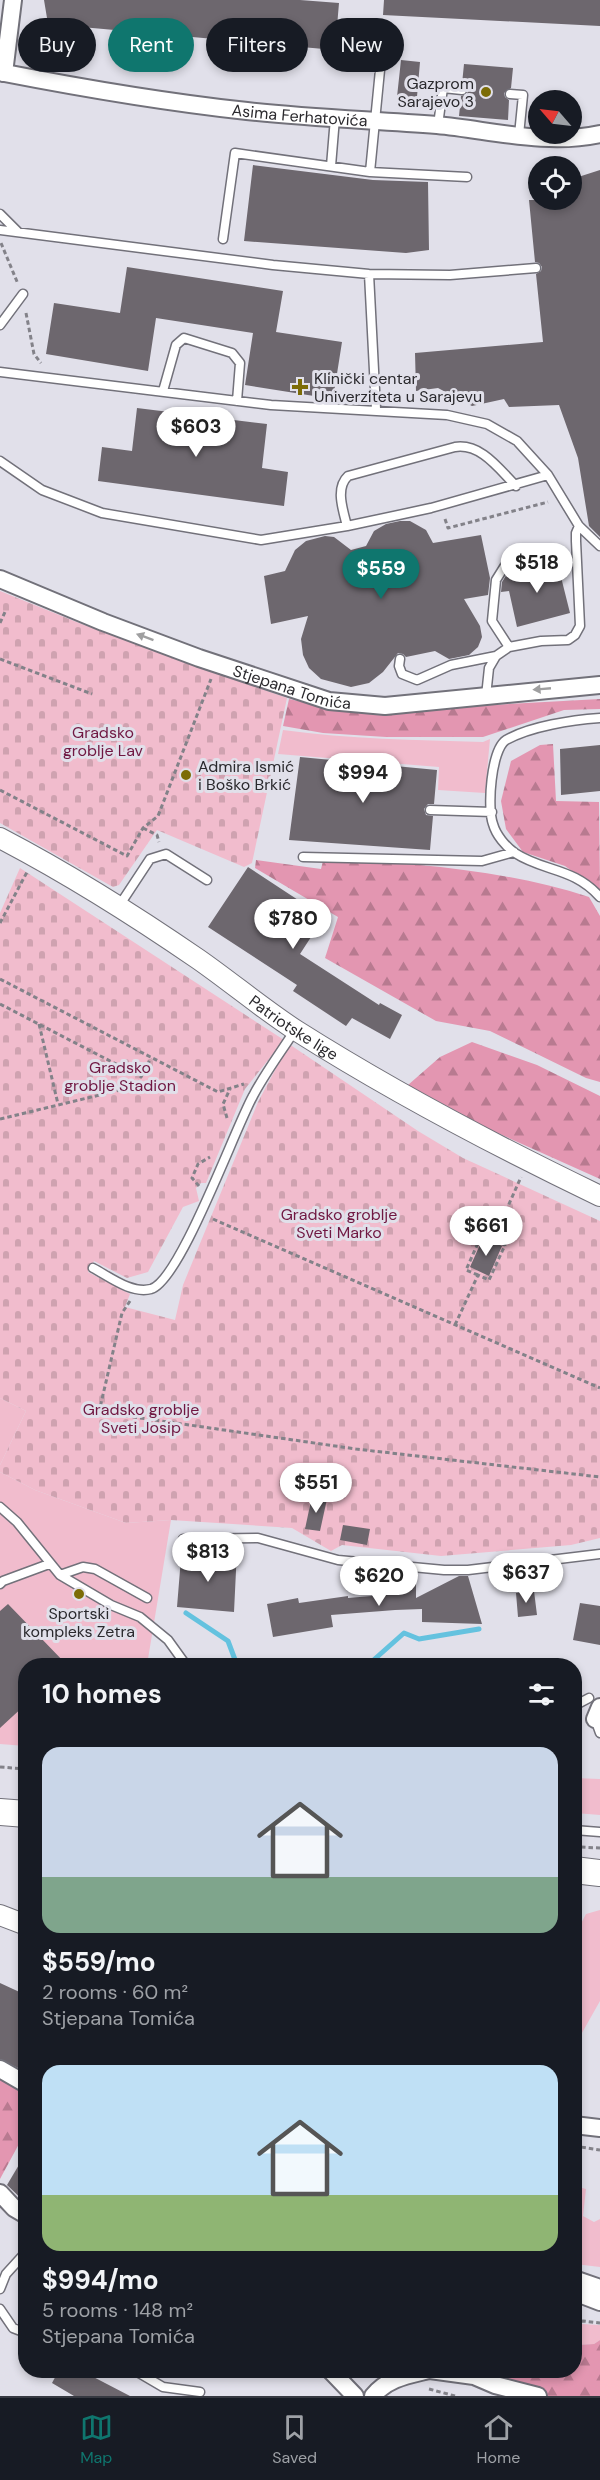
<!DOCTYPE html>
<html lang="en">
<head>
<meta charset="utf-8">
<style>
  :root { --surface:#171b24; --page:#242831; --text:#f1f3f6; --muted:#9ea1a6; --line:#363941; --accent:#0f766e }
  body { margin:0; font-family:"DM Sans",sans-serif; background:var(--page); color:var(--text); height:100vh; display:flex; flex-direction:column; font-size:22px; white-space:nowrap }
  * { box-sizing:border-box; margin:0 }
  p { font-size:20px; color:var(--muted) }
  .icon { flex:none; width:33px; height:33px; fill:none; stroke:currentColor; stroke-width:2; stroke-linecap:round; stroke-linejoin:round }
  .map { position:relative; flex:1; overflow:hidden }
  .sheet { position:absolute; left:18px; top:1658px; width:564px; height:720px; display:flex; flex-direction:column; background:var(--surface); border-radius:24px; box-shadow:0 3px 9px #0003 }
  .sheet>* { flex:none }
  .hud { position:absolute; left:18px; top:18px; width:564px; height:54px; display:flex; gap:12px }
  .needle { width:39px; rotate:298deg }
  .fabs { position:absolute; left:528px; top:90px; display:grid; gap:12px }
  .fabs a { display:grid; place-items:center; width:54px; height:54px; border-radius:50%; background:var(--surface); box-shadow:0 3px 9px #0003; font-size:30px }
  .price { position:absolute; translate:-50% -51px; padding:0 14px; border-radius:21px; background:#fff; color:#222; font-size:20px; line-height:39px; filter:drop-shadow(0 2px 3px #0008) }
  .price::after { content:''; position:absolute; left:50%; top:36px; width:18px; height:14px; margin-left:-9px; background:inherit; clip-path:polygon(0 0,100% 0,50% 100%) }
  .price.selected { background:var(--accent); color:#fff }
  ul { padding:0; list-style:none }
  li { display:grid; align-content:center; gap:12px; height:318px; padding:0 24px }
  li span { display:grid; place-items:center; height:186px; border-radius:18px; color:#555 }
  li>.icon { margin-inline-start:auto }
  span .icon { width:108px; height:108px; fill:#fffc; stroke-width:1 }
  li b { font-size:26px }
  h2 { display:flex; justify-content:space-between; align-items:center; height:72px; padding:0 24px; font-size:26px }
  .chip { padding:0 21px; border-radius:27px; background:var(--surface); box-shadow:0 3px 9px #0003; font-size:21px; line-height:54px }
  .chip.selected { background:var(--accent); color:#fff }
  .tab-bar { display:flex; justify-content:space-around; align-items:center; height:84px; border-top:2px solid var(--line); background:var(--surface); font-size:16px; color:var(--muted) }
  .tab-bar a { display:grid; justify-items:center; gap:3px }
  .tab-bar .selected { color:var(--accent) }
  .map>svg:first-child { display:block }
  .grass { fill:#f1bccd }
  .forest { fill:url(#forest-firs) }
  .cemetery { fill:url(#cemetery-stones) }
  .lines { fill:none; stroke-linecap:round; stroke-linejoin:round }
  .stream { stroke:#64c2df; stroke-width:5 }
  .building { fill:#6d676e }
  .service-casing { stroke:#72717a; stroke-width:11 }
  .minor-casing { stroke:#72717a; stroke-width:20 }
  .tertiary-casing { stroke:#72717a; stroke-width:22 }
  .primary-casing { stroke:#72717a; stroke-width:28 }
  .path { stroke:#838289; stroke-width:3; stroke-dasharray:4.5 3; stroke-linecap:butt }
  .service { stroke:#fff; stroke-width:8 }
  .minor { stroke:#fff; stroke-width:16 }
  .tertiary { stroke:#fff; stroke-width:20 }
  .primary { stroke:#fff; stroke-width:26 }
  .oneway { fill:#9f9fa0 }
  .poi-dot { fill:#7c6c07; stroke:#e1e0ea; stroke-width:2 }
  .labels { text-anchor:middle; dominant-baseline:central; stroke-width:6; stroke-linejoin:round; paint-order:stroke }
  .poi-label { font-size:16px; fill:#2a292d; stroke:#e1e0ea; text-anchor:start }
  .street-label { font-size:16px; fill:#2a292d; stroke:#e1e0ea }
  .park-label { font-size:16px; fill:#701742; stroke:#e1e0ea }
</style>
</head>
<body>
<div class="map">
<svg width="600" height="2396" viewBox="0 0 600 2396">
  <defs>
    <pattern id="forest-firs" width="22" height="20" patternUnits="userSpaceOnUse" patternTransform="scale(1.5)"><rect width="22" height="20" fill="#e396b1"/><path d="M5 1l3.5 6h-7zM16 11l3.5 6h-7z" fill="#b87a90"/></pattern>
    <pattern id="cemetery-stones" width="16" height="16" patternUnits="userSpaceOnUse" patternTransform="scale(1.5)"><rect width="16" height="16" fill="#f1bccd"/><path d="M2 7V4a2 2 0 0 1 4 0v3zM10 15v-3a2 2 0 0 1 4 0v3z" fill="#cfa2b0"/></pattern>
  </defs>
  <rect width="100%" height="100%" fill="#e1e0ea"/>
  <path class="grass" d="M283,730C349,739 416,740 483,742L490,739L485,793L438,790L439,767L278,754Z
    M0,1398L26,1411L0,1465Z
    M0,1472L35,1490L126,1523L171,1520L147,1665H26L25,1746L0,1744Z
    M574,1778L600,1779V1815L575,1813Z
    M600,1910V2001L578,2040L575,2037V2011L581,1994L575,1983V1935L586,1914Z
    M575,2186L586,2189L583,2216L594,2222L600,2219V2267L575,2264Z
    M582,2324L600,2325V2340L594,2344L575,2345V2326Z"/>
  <path class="forest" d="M289,699L329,708L381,711L600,699V709L564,710L483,737H386L323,733L283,726Z
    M553,744L556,801L599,802L600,894L595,888L565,866L523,852L506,829L501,801L511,761L540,745Z
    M324,857C413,864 504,869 589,897L600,916V1082L586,1078L490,1031L436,1021L325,958L338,917L255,868L256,860L321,869Z
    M472,1042L537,1065L600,1096V1179L491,1130L408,1085L440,1057Z
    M0,2079L25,2095L26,2139L20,2142L0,2179Z
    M600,2340V2396H511L460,2370H574L575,2345L594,2344Z"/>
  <path class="cemetery" d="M0,591L84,625L287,698L252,863L244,867L157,830L119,885L113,887L0,823Z
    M20,868L284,1040L245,1089L206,1183H201L196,1188L199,1201L183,1207L148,1272L127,1278L94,1261L88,1272L130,1294L125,1307L175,1320L183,1285L258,1102L289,1044L418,1131L463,1158L600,1221V1538L571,1545L441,1556L342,1545L331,1551L292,1528L171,1520L126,1523L35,1490L0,1472V1465L26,1411L0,1398V913Z"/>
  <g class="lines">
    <path class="stream" d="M186,1613L228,1641L237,1665
      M368,1665L404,1633L419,1639L479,1629"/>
  </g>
  <path class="building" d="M44,0H300L339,3L335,50L48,24Z
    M384,0H600V26L383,15Z
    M401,60L420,62L416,108L396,106Z
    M464,64L513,68L511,88L504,93L505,97L509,100L508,120L459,116L461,96L467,94L468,90L466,85L462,84Z
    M253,165L373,180L428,182L429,250L406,253L244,241Z
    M600,170V537L589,526L578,458L559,405L509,407L504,399L472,406L438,388L416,391L415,353L543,342L536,274L541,271L542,267L539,263L535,262L529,200H572V179Z
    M127,267L283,291L276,332L342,342L333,399L245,385L253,333L156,318L148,371L46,354L54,303L120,313Z
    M137,408L267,424L262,468L288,472L284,506L98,481L102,447L132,451Z
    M400,521H410L426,530L433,543L481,535L490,578L488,595L464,599L480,626L482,637L478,647L469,655L449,659L435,651L406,657L403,654L398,653L383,672L369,683L351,687L321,679L309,668L303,655L301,639L308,616L271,624L264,576L285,571L295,550L306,541L325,536L334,537L351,550L366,546L374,531L386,524Z
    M557,561L570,613L517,627L509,591L501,592L502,582L507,574Z
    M600,745V791L561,795L560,749Z
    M300,757L437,770L434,804H428L424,809L426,815L433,816L430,850L289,840Z
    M248,867L324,917L300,954L379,1005L380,1003L402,1015L390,1039L352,1018L346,1026L293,991L297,985L208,927Z
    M483,1238L502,1246L489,1276L470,1267Z
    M312,1496L327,1499L320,1531L305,1529Z
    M343,1525L370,1529L367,1545L340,1540Z
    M223,1549L237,1550L234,1612L177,1607L181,1558L222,1562Z
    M459,1576H468L482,1624L422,1622V1609L395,1610L331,1615L333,1627L273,1637L267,1604L298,1598L299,1603L348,1596V1598L395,1594L394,1585L416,1584V1598Z
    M534,1591L537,1615L518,1617L516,1593Z
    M580,1603L600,1606V1645L573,1640Z
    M8,1604L67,1665H26V1704L0,1728V1611Z
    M0,1983L26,1995V2072L0,2059Z
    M26,2153V2203L7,2185Z
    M59,2370H80L130,2396H74L52,2383Z"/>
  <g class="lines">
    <defs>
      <path id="service" d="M339,61L375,65L380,70L370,172
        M510,94L523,95L519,135
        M438,125L443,88L462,90
        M331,166L335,118
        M0,214L18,232
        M0,230L273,265L369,274L450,275L536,268
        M223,239L235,153L370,172L467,177
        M369,274L376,409
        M0,325L23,294
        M0,372L271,405L447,415L487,424L517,441L548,475L579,526L600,546
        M163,391L176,345L184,338L232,353L240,363L237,401
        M0,461L42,490L102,513L261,540L347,526L431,508L548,475
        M347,526C343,510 335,488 348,476L455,447C481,443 499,469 516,486
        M509,647L492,621L496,580L506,564L545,549
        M400,659L399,666L402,674L417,680L451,665L496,656
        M486,696L489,668L496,656L509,647L541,641L568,640L575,635L580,626L576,541V533L579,526
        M600,718C572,720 531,726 506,740C491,750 487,808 493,824C496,835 506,847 515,853C544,872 573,867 600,897
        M430,810L492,812
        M303,857L482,861L514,852
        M119,906L150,859L166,854L207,880
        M93,1268C110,1277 131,1294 151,1289C180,1281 235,1128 253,1096C265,1073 281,1052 295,1030
        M0,1507L17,1522L60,1575L111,1605L140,1617L168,1640L186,1665
        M183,1539L258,1538L338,1560L444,1570H468L600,1554
        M60,1575L83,1567L95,1569L147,1598
        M0,1584L3,1581L49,1564
        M574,1706L589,1698
        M595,1719L600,1733
        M574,1830L600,1832
        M0,2289L6,2274L26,2252
        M0,2309L13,2328L26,2333
        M134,2370L163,2387L200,2392"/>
      <g id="minor">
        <path id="s1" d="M0,72C82,88 164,102 247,111C310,118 374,120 437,125C490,130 547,146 600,134"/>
        <path d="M4,73L13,0"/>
        <path id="s2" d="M0,579L103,622L199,658L329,701L385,706L600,685"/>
        <path d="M595,1719L600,1707"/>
        <path d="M0,2069L26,2084"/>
        <path d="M574,2125L600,2128"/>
        <path d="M0,2193L14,2208L26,2215"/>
        <path d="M574,2279L600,2288"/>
        <path d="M574,2292L600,2302"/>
        <path d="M330,2370L355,2396"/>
        <path d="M430,2370L474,2376L495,2385L538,2396"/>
        <path d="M373,2396C387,2378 409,2375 429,2370"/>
      </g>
      <g id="tertiary">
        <path id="s3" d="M0,838C69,874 134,915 198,959C231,982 263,1009 297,1031C395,1093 496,1146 600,1196"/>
        <path d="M0,1915L26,1925"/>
      </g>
      <path id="primary" d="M0,1812L26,1814
        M574,1870L600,1873"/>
    </defs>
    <use href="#service" class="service-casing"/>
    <use href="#minor" class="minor-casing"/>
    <use href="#tertiary" class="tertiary-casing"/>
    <use href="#primary" class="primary-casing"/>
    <path class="path" d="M1,243L18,284
      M26,313L34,354L41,363
      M445,519L448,528L548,502
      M0,623L5,612
      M0,659L92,694
      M0,790L127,856L143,828L158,816L211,679
      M143,828L157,835L159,842
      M0,923L27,872
      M0,979L218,1092L244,1084
      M0,1004L141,1077L151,1058
      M39,1024L58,1104
      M227,1118L223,1104L230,1089
      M0,1119L137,1086L141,1077
      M199,1186L192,1178L198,1164L210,1157
      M213,1219L600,1388
      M478,1275L466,1270L482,1234L493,1240
      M130,1301L122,1313L99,1412L356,1449L600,1477
      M455,1325L478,1275L489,1280L505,1245L493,1240L521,1177
      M0,1767L26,1769
      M581,1847L600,1848
      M574,2146L600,2150
      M574,2323L583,2321L600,2323
      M429,2389L455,2396"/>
    <use href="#service" class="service"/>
    <use href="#minor" class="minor"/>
    <use href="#tertiary" class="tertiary"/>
    <use href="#primary" class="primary"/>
  </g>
  <defs><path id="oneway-solid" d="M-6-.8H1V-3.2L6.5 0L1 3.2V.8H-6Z" transform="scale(1.5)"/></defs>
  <g class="oneway">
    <use href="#oneway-solid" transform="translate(145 637) rotate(-160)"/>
    <use href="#oneway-solid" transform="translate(542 689) rotate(175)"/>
  </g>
  <g class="poi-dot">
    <circle cx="486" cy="92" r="6"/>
    <path d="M297 378h6v6h6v6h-6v6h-6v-6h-6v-6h6z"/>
    <circle cx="186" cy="775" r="6"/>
    <circle cx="79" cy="1594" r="6"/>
  </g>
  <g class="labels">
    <g class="poi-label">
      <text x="474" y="83" text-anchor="end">Gazprom<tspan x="474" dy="18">Sarajevo 3</tspan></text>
      <text x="314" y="378">Klinički centar<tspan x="314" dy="18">Univerziteta u Sarajevu</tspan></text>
      <text x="198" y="766">Admira Ismić<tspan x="198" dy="18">i Boško Brkić</tspan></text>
      <text x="79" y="1613" text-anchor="middle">Sportski<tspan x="79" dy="18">kompleks Zetra</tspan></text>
    </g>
    <g class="street-label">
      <text stroke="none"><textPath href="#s1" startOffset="303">Asima Ferhatovića</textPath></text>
      <text stroke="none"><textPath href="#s2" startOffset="312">Stjepana Tomića</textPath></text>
      <text stroke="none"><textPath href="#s3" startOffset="350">Patriotske lige</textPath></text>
    </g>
    <g class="park-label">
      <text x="103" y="732">Gradsko<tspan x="103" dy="18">groblje Lav</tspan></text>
      <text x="120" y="1067">Gradsko<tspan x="120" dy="18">groblje Stadion</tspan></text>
      <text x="339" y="1214">Gradsko groblje<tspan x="339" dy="18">Sveti Marko</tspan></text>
      <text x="141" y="1409">Gradsko groblje<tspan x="141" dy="18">Sveti Josip</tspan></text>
    </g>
  </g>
</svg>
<div class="fabs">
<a><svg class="needle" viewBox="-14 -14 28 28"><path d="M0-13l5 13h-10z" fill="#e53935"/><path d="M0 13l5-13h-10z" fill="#9ea1a6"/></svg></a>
<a><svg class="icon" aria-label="locate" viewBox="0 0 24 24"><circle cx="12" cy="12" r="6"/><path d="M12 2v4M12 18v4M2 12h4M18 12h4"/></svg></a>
</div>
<b class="price" style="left:196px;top:458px">$603</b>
<b class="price" style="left:537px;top:594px">$518</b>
<b class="price selected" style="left:381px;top:600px">$559</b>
<b class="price" style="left:363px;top:804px">$994</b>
<b class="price" style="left:293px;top:950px">$780</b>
<b class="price" style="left:486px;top:1257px">$661</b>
<b class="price" style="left:316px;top:1514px">$551</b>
<b class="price" style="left:208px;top:1583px">$813</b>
<b class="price" style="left:526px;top:1604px">$637</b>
<b class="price" style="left:379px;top:1607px">$620</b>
<div class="hud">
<a class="chip">Buy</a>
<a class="chip selected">Rent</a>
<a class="chip">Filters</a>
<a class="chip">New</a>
</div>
<section class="sheet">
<h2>10 homes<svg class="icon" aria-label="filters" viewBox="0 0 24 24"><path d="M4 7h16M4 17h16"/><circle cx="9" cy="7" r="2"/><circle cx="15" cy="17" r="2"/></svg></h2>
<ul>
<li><span style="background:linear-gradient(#c9d6e8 70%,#7fa58c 0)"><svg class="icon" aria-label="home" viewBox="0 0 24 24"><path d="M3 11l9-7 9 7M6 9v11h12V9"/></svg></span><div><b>$559/mo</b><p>2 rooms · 60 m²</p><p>Stjepana Tomića</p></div></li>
<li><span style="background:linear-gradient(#bfe0f5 70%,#8fb573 0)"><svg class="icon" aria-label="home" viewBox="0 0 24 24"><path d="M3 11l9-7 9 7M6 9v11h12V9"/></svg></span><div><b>$994/mo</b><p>5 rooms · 148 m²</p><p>Stjepana Tomića</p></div></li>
</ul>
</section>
</div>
<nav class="tab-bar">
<a class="selected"><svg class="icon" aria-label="map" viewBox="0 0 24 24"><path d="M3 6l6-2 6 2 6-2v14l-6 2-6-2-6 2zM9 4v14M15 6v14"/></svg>Map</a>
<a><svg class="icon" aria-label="saved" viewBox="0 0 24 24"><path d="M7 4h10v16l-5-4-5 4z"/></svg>Saved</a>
<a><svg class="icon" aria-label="home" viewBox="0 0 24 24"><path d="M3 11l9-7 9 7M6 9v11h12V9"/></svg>Home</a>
</nav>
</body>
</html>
